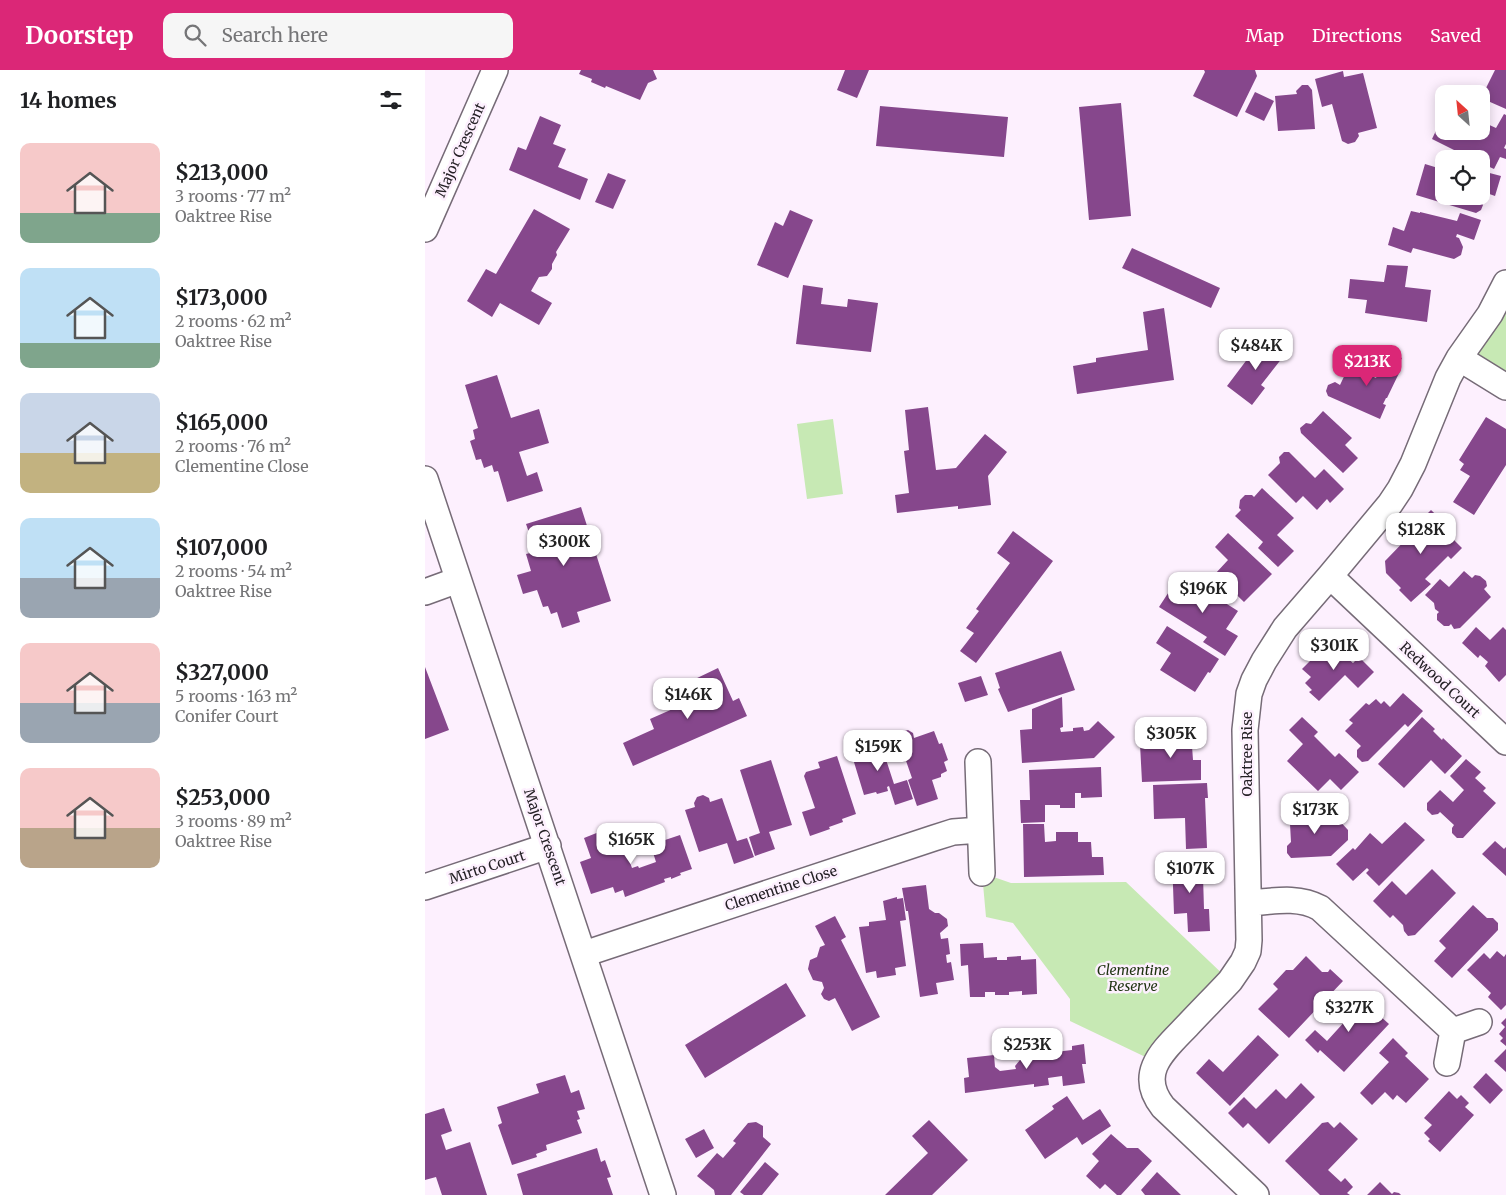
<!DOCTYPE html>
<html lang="en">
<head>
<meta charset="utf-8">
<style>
  :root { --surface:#fff; --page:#f6f6f6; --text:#202124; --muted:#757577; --accent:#db2777 }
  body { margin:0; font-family:Merriweather,serif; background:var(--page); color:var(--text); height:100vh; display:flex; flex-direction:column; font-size:19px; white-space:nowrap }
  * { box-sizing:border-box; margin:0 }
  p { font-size:16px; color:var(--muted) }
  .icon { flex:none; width:28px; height:28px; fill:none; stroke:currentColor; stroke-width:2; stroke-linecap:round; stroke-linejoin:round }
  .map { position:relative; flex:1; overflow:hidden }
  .side { display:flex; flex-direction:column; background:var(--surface); width:425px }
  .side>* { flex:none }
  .needle { width:32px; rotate:333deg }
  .buttons { position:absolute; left:1010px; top:15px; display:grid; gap:10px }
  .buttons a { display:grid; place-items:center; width:55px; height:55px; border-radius:10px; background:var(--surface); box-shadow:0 2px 12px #0003; font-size:25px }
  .price { position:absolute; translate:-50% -42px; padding:0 11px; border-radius:10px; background:#fff; color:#222; font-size:16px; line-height:32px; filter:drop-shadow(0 1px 2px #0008) }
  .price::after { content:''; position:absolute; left:50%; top:30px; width:15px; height:11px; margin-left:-8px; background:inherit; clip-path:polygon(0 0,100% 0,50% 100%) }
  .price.selected { background:var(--accent); color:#fff }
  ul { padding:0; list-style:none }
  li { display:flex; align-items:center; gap:15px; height:125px; padding:0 20px }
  li span { display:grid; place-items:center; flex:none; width:140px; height:100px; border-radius:10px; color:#555 }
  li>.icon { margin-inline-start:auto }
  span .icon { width:60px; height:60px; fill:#fffc; stroke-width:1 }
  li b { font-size:21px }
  h2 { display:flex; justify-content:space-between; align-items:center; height:60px; padding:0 20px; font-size:21px }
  header { display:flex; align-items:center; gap:30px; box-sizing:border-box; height:70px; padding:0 25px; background:var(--accent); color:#fff }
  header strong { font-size:24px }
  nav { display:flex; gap:28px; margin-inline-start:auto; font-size:18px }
  .search { width:350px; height:45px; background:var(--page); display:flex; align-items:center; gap:12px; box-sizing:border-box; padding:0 18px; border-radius:10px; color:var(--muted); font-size:19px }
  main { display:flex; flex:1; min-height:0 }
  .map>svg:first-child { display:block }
  .green { fill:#c7e9b4 }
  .building { fill:#86478c }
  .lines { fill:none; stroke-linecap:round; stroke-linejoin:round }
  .minor-casing { stroke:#766b77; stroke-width:28 }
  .minor { stroke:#fff; stroke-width:25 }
  .labels { text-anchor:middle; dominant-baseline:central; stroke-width:5; stroke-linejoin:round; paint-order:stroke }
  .street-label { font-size:14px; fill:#252126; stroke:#fdf0fe }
  .park-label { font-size:14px; font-style:italic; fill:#1d320f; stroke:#fdf0fe }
</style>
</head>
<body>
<header>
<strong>Doorstep</strong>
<div class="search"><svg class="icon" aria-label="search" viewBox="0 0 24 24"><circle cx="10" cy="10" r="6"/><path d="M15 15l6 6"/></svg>Search here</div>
<nav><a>Map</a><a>Directions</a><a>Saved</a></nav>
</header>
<main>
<section class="side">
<h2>14 homes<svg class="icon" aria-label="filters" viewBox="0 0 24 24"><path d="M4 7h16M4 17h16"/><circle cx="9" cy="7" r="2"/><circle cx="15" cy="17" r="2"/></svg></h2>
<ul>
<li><span style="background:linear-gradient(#f6c9c9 70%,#7fa58c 0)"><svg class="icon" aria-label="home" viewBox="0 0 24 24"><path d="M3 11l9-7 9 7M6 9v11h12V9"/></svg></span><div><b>$213,000</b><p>3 rooms · 77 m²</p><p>Oaktree Rise</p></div></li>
<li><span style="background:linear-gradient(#bfe0f5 75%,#7fa58c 0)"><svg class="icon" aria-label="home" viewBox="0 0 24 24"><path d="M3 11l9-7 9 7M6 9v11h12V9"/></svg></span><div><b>$173,000</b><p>2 rooms · 62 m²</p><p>Oaktree Rise</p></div></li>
<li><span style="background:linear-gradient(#c9d6e8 60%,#c2b280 0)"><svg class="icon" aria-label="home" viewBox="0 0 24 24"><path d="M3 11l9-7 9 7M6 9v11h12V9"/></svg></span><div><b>$165,000</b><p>2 rooms · 76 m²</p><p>Clementine Close</p></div></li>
<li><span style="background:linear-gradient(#bfe0f5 60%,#9aa5b1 0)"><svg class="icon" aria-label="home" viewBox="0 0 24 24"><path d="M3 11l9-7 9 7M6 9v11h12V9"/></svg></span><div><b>$107,000</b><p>2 rooms · 54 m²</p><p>Oaktree Rise</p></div></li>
<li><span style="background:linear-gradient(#f6c9c9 60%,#9aa5b1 0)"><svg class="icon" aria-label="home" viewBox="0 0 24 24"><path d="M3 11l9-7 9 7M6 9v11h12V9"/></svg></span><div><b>$327,000</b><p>5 rooms · 163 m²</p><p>Conifer Court</p></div></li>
<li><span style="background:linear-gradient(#f6c9c9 60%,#b9a48a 0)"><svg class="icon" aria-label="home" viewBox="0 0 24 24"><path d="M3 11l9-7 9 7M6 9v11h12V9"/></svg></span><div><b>$253,000</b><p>3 rooms · 89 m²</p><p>Oaktree Rise</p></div></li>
</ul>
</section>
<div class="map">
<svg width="1081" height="1125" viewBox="0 0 1081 1125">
  <rect width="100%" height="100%" fill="#fdf0fe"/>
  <path class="green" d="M1081,213V317L1034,288Z
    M408,349L418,424L382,429L372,354Z
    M557,803L586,813L701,812L805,911L731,992L645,951V929L588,853L561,847Z"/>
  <path class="building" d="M156,0H228L232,9L223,13L215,30L181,16L180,18L166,12L167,9L154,4Z
    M420,0H444L432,28L412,20Z
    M779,0H830L832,6L812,47L768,26L780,2Z
    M1070,0H1081V39L1056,28Z
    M918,1L919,7L938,3L952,58L933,63L934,66L930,72L923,74L917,71L907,34L897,37L890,9Z
    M877,15H883L887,20L890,59L853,61L850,26L872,24L871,21Z
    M830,22L849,31L839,51L820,42Z
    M696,33L706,146L664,150L654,37Z
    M455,36L583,47L579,87L451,76Z
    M1056,41L1064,45L1060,53L1071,58L1079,44L1081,45V74L1079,78L1081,79V89L1075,87L1069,99L1056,93V89H1047L1007,69L1019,44V61H1056Z
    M115,46L136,55L128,74L141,79L133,97L163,109L155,130L84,100L93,77L101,80Z
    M1015,90L1019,91V126H1054V129L1058,135L1056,140L1051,143L991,125L1000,94L1013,98Z
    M1057,101L1076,106L1070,126L1056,121Z
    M183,103L201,110L188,139L170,132Z
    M109,139L145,159L131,182L132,185L127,194V199L122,206L114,207L106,221L127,233L114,255L75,233L67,247L42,231L61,199L71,204Z
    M365,140L388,150L363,208L332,195L350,152L358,156Z
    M986,141L995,143V142L1032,151L1035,143L1056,150L1049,170L1032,164L1031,167L1034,168L1038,177L1036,185L1029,189L988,178L986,183L963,175L968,157L979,161Z
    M707,178L795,218L786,238L697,198Z
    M962,195L983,196L980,217L1006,220L1002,252L940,243L942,230L923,228L925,209L959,212Z
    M378,215L398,218L396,234L422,237L423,229L453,233L446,282L371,274Z
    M739,238L749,310L652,324L648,296L671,292V288L723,280L718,242Z
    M839,267L861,283L836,315L840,318L827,335L802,316Z
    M959,281L977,288L972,297L976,299L962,328H961L958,334L961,335L955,349L903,326L901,321L903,315L910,312L915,315L924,296L951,308L958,291L955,289Z
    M72,305L86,348L114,339L124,373L94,382L102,406L112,402L118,421L82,432L73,401L69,402L67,395L59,398L56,389L51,390L45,371L50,369L48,360L53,358L40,315Z
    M503,337L511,400L531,398L560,364L582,382L563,406L566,435L533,439V436L472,443L470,425L484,423L479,381L484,380L480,340Z
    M898,341L927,368L920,375L933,388L918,403L876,363L875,358L881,353L886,354Z
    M1061,347L1081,359V395L1049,445L1028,432L1045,406L1035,400L1039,394L1034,390Z
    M859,382H864L890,408L899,399L919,419L905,433L902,429L892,440L878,426L871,433L843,405L855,393L854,387Z
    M837,418L869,448L852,465L869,481L853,497L833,478L838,472L810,446L816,440L814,438L815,430L820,425H827L829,427Z
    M156,437L186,531L152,542L155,552L137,558L132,542L126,544L123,536L118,537L112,520L98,524L92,505L106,501L101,484L105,483L103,475L108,474L101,454Z
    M1006,440L1029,462L1025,466L1037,478L1026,489L1023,486L1000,509L1006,514L986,532L974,520L976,518L961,503L960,491L992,458L990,456Z
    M588,461L628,491L551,593L535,581L549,563L541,558L554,541L551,539L585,493L572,483Z
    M803,463L847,504L819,532L790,504L803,490L790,477Z
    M1039,501L1047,508L1050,505L1055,506L1061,511L1062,516L1059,519L1066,527L1035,558L1029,559L1026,554L1024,556H1019L1012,550V544L1014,542L1010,539L1009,533L1000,525L1015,509L1024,517Z
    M764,511L773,517L776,512L789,520L786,524L813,541L801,559L813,566L800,586L778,572L782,567L734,537L749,514L758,520Z
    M742,556L794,589L785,603L783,602L770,622L735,600L746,583L731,573Z
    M1051,557L1065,570L1078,557L1081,560V605L1074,612L1060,596L1063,592L1055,585L1053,588L1037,573Z
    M904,572L912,580L915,577L924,586L922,588L928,593L934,587L949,602L933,618L920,605L894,631L884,622L887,620L880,613L886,607L877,599Z
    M636,581L650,620L583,642L573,619L575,618L570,603Z
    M0,597L24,660L0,669Z
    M293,598L308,631L314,628L322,646L208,696L198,673L229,659L225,649L275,627L268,610Z
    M556,606L563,625L540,632L533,613Z
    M978,623L998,641L983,657L980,654L943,691L937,692L932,687V680L936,676L920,661L928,653L924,650L941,633L944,635L951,629L956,634L959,631L965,637Z
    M637,627L638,657L635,658L636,662L648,661V658L658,657L659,661L664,660L673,651L690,667L669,688L597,693L595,660L607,659V639Z
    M877,647L893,662L889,666L910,687L914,683L934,702L916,720L905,709L893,721L862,691L878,674L864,660Z
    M997,647L1010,659L1008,661L1017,670L1018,668L1037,686L1020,704L1006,690L979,718L953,694Z
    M483,660L488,663L489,668L509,661L514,674L517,673L523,690L519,692L522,701L516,704V707L507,710L513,729L492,736L483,710L487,708L473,668L476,662Z
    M770,662L775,667V672L771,676H767L768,690H776V710L717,712L715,674L736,673V663Z
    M453,665L469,714L482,710L488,729L470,735L464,716L462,717L463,721L452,724L451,722L439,725L425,679L443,674L442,668Z
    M412,686L431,744L417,749L418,752L404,757L405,759L385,766L377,742L390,738L379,706L381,702L395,698L393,692Z
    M1041,689L1056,702L1050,708L1061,718L1058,721L1071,733L1038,768H1032L1027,763V758L1029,755L1015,742L1013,744L1007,745L1002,740V733L1015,720L1028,732L1039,720L1025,706Z
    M346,690L367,755L344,762L350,779L330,786L324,767L335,763L315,700Z
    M676,697L677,727L656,728V723H650V738H635V735H620V752L596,753L595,730H605L604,700Z
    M782,713L783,728H780L782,778L761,779L760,748L729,749L728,715Z
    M278,725L284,728L285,732L297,728L312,771L322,768L329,787L309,794L302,773L274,782L260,740L270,737L269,733L272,727Z
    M871,734H891L892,753L906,752L911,747L923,760V770L906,786L866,788L862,783V776L866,772L865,754H872Z
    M980,752L1000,770L954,816L941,803L944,800L942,798L928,811L911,794L928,778L930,780L945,763L957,774Z
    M598,754H619L620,772L631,771V762H653V772H666L667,787H678L679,805L599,807Z
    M174,762L175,765L186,762L189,772L197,770L207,798L213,796L214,798L231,792L225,773L228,769L232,767L236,769L237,771L255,765L267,799L255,803L256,805L246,809V807L239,809L240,812L200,827L198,820L190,823L188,817L166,824L155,792L166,788L159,768Z
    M1070,771L1079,779L1081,777V806L1057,784Z
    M773,787L774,807L778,806L779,839H784L785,861L763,862L762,843L749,844L747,788Z
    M1007,799L1031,823L990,865L983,866L979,861L978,855L968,845L965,848L948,831L967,811L981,825Z
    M501,815L504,839L510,843H514L522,849L523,856L515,863L516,869L523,868L525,884L521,885L522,893L526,892L529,910L511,913L513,924L495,927L483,841H481L477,818Z
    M472,827V829L478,828L481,850L475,851L481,896L470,898L471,905L452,908L451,901L441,903L434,857L444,856V852L461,850L458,831Z
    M1048,835L1062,848H1068L1073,853V860L1027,908L1009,891L1021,878L1014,871Z
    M410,846L421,867L416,870L455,947L427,961L410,928L404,931L399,929L396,924L399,918L397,912L388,910L383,899L385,890L392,887L395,877L400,875L390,856Z
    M558,873L559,888L572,887V890H582V887L596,886V890L611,889L612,924L597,925V921L584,922V925H570V922H560V927H545L543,895L536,896L535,874Z
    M1072,881L1079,887L1081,884V935L1076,940L1063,927L1066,923L1042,900L1059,883L1065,889Z
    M881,886L897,902H903L905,899L918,911L864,968L833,939L853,919L848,914L861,900H868Z
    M361,913L381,946L280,1008L260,975Z
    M922,921L938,936L936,937L942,943L946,938L964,954L919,1002L895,980L893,983L880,970L890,960L902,971L922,949L908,936Z
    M1081,948V976L1075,971L1078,968L1074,964L1080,957L1076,953Z
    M833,965L854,985L805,1036L771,1003L784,989L798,1002Z
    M968,968L983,983L980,986L1004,1009L981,1033L972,1025L968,1030L960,1022L947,1035L935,1023L964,992L954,983Z
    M659,974L661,994H657L660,1013L638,1016L637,1006L623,1008L624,1015L609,1017V1014L540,1023L539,1008L544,1007L542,988L569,985L570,997L575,1001L591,999L590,996L595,990H601L600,985L613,984L612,979L630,977V982L647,980V976Z
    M1081,979V1002L1069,991Z
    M1061,1003L1078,1020L1065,1034L1048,1017Z
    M140,1005L146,1023L154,1020L160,1039L152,1041L155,1049L152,1050L157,1063L121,1075L122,1080L111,1084L112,1087L87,1095L73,1055L77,1053L72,1037L114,1023L111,1014Z
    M876,1013L890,1027L844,1074L823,1053L818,1058L803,1043L819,1027L831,1039L851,1019L861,1029Z
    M1024,1021L1032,1029L1036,1025L1044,1033L1040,1037L1049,1045L1015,1082L1003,1071L1005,1069L999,1063L1007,1055L999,1048Z
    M642,1026L658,1050L675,1039L686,1056L657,1075L652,1067L620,1089L600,1060L629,1039L627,1036Z
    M19,1038L27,1061L16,1065L21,1080L45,1072L62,1125H17L11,1107L0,1110V1044Z
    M504,1050L543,1090L507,1125H460L503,1083L487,1066Z
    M331,1052L338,1056V1067L346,1074L306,1125H290L289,1120L272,1106L292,1083L298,1088L311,1073L308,1071L323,1053Z
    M903,1052L909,1058L915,1052L933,1069L903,1100L916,1112L920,1108L928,1117L922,1123L925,1125H895L860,1091L897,1053Z
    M279,1059L289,1078L271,1088L260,1069Z
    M686,1064L702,1078H713L727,1091L696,1125H692L680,1114L675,1119L661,1106L674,1091L667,1084Z
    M172,1078L176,1092L180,1090L186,1107L182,1108L188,1125H98L92,1104Z
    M340,1092L354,1104L337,1125H319L315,1122Z
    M732,1102L756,1125H720L716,1120Z
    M955,1112L967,1124L969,1122L974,1123L976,1125H942Z"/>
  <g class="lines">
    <defs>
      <path id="minor" d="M0,159L70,0
        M1034,288L1081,317
        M0,409L238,1125
        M905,506L1081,672
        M0,522L33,510
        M553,692L557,803
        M0,817L123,776
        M825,833C849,831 873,826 895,838L1028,961
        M159,884L509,768L528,762L555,760
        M1022,993L1028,961L1054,952
        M831,1125L738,1037C711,1003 739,980 762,956C776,941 791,926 805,911L818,892L823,881L824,870L820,660L824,624L829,610L839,591L860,558L905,506L965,434L975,419L988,394L1023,308L1034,288L1065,244L1081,213"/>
    </defs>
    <use href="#minor" class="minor-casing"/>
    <use href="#minor" class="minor"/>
  </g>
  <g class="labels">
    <g class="street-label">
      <text transform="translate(35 80) rotate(-66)">Major Crescent</text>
      <text transform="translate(1015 610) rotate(43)">Redwood Court</text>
      <text transform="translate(822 684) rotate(-90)">Oaktree Rise</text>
      <text transform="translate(120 767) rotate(71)">Major Crescent</text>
      <text transform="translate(62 797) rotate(-18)">Mirto Court</text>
      <text transform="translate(356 818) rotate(-18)">Clementine Close</text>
    </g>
    <g class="park-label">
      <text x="708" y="900">Clementine<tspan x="708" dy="16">Reserve</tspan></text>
    </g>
  </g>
</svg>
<div class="buttons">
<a><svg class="needle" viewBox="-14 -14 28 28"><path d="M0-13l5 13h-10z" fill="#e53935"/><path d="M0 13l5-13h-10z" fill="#757577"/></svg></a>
<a><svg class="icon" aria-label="locate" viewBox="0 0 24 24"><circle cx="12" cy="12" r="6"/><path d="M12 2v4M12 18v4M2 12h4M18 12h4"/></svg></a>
</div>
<b class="price" style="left:831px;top:301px">$484K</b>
<b class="price selected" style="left:942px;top:317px">$213K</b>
<b class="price" style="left:996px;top:485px">$128K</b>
<b class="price" style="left:139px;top:497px">$300K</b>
<b class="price" style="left:778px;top:544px">$196K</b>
<b class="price" style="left:909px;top:601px">$301K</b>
<b class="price" style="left:263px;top:650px">$146K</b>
<b class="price" style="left:746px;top:689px">$305K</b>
<b class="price" style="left:453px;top:702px">$159K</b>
<b class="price" style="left:890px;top:765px">$173K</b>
<b class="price" style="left:206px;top:795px">$165K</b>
<b class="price" style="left:765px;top:824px">$107K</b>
<b class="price" style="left:924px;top:963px">$327K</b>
<b class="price" style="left:602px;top:1000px">$253K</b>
</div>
</main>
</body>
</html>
